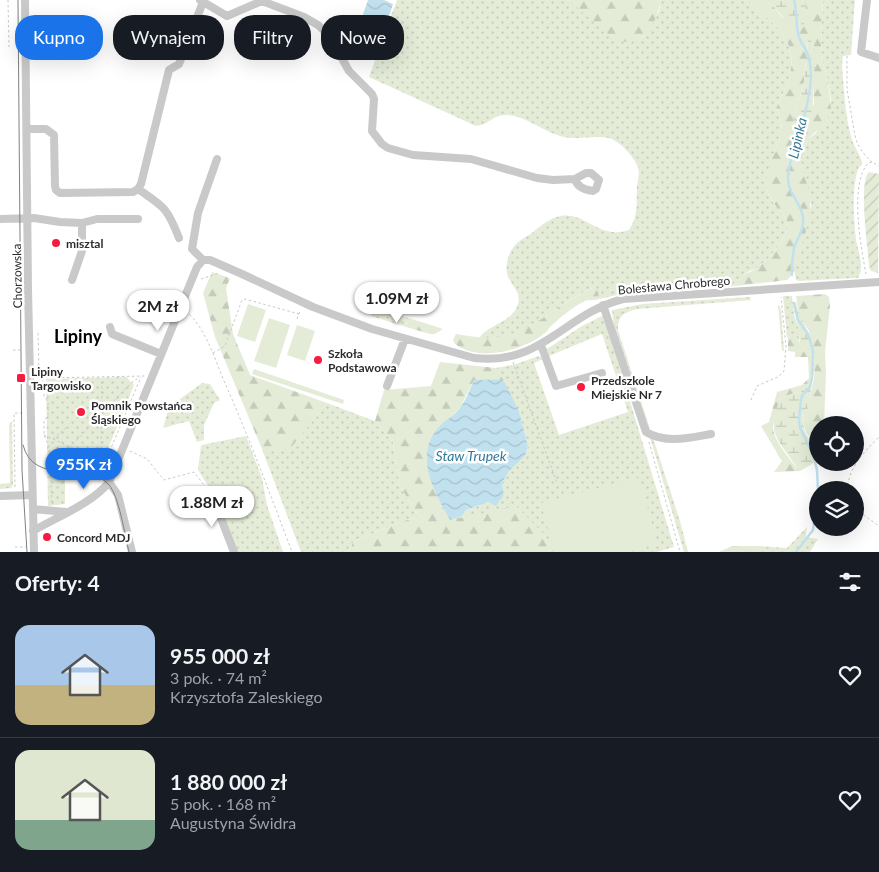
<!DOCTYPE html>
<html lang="pl">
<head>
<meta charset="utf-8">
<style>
  :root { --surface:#171b24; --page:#242831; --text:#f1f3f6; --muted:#9ea1a6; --line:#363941; --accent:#1a73e8 }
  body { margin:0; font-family:Lato,sans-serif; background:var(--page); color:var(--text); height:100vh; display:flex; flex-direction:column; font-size:19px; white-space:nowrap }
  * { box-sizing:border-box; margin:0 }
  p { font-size:16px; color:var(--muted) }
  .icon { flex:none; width:28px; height:28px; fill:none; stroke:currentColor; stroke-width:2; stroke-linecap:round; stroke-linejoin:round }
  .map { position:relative; height:552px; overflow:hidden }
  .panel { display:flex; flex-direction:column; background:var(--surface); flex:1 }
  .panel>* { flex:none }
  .hud { position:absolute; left:15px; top:15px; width:500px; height:45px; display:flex; gap:10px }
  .buttons { position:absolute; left:809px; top:416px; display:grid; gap:10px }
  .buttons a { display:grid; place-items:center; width:55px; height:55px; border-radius:50%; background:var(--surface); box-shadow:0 5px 20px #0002; font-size:25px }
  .price { position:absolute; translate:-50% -42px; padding:0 11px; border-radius:18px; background:#fff; color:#222; font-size:16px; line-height:32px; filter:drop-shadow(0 1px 2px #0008) }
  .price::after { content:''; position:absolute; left:50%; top:30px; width:15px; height:11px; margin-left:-8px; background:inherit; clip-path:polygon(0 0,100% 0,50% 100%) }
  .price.selected { background:var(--accent); color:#fff }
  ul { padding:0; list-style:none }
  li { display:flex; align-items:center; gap:15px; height:125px; padding:0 15px }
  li+li { border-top:1px solid var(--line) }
  li span { display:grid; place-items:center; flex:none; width:140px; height:100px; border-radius:15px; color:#555 }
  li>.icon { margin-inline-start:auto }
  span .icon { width:60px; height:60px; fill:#fffc; stroke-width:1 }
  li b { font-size:21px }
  h2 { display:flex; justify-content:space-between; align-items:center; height:60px; padding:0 15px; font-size:21px }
  .tag { padding:0 18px; border-radius:20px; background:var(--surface); box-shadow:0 5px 20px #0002; font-size:18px; line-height:45px }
  .tag.selected { background:var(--accent); color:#fff }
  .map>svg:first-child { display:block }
  .grass { fill:url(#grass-dots) }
  .forest { fill:url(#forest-firs); fill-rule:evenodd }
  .wetland { fill:url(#wetland-marsh) }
  .garden { fill:url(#garden-furrows) }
  .pitch { fill:#e4ecd8 }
  .water { fill:url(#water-waves) }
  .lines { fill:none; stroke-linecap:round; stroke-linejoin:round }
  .stream { stroke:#c2e1ee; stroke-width:2.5 }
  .path { stroke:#c9c9c9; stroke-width:1; stroke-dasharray:2.5 2.5; stroke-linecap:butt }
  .minor { stroke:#c9c9c9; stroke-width:8 }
  .tram { stroke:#818181; stroke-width:1 }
  .poi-dot { fill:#f61b3f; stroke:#fff; stroke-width:2 }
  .labels { text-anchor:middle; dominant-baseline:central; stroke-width:5; stroke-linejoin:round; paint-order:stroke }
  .poi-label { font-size:12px; font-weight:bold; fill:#2c2c2c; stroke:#fff; text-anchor:start }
  .street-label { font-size:12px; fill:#2c2c2c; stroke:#fff }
  .water-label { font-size:14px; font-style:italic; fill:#337896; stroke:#fff }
  .district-label { font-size:18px; font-weight:bold; fill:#000; stroke:#fff }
</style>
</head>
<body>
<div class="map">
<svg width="879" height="552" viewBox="0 0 879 552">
  <defs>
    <pattern id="grass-dots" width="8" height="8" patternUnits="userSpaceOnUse" patternTransform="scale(1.25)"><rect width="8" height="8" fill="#e4ecd8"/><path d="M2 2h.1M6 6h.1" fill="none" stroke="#c4cbba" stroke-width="1.8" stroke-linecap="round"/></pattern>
    <pattern id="forest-firs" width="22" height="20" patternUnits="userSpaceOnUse" patternTransform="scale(1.25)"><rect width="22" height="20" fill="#e4ecd8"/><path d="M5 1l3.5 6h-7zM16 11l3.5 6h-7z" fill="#c4cbba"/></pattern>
    <pattern id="wetland-marsh" width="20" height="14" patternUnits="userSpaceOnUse" patternTransform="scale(1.25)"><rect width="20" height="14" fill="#e4ecd8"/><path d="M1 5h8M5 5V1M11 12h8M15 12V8" fill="none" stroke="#c4cbba"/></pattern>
    <pattern id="garden-furrows" width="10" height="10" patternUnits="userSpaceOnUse" patternTransform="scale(1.25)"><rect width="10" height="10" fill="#e4ecd8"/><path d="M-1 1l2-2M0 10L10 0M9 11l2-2" fill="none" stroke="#c4cbba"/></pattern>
    <pattern id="water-waves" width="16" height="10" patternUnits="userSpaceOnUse" patternTransform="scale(1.25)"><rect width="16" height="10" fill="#c2e1ee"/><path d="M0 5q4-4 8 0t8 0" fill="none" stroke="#a7c1cc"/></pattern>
  </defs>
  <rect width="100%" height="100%" fill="#fff"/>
  <path class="grass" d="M397,0H569L614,38L639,39L644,36L659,11L661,0H746C773,23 800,38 789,79C787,89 780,97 777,107C778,115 783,122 781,130C778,150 765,166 767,189C769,208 796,214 785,235C779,247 769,259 758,267C755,270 751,270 748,272C743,274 738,281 735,286L626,293L599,299L595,287C564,299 539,327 506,336C498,338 488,338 479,338C489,324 510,323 517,307C523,292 512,288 508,276C504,266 509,251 516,244C521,239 526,237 532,233C541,226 549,218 561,216C586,212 598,240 629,230C639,215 636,203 637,186C638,180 640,174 638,167C634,157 620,141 609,138C593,135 577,141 560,136C542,131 526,116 507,115C494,114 488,125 476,126L369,77Z
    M823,0H855L851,55L843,56L842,65C844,90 845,116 852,140C855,149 862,156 862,165L859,167C851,185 854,220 856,240C858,252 865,266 858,278H854L799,281L796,280L794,270L811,205L801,164L802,152L808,139L816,133L831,102L828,80L823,63L821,43Z
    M783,296H792L794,315L800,333L799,340L788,335L787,338Z
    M750,297L751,300L637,309C625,312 617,316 618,330L651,432L649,431L614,326L612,310L643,304Z
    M778,304L781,309L784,351H782Z
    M374,308L412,319L403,326L371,316Z
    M604,315L674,547L657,552H550L545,535L450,520L462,516L466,510L488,502L496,505L504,495L502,483L510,470L525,456L528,446L519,411L496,368L516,364L539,356L543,359L534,363L559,435L628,412L602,334L549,356L547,349L582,326Z
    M126,377L134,385L96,478L65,475V504L48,506L46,379Z
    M202,383L210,384L220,400L214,403L204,425V440L197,442L189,421L163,428L169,407Z
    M327,403L375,421L393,442L400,486L419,517L400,522L353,542L349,552H301L262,449H289Z
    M12,421L13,485L11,488L0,489V484L10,483L9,424Z
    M246,436L262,478L267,505L283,552H237L214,495L198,470L201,445Z
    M650,437L653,438L680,521L688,552H684Z
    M807,527L806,537L818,539L810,552H758L759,546L787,548Z"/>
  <path class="forest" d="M569,0H661C657,20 645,50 618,40C607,36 580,9 569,0Z
    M746,0H764L774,7L782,17L804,26L806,0H823L821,43L823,63L828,80L831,109L827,121L808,139L802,152L801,164L810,195V214L797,265L792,275L787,280L735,286C745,269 745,277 758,267C769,259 779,247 785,235C796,214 769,208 767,189C764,166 778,150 781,130C783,122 778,115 777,107C780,97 787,89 789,79C800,38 773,23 746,0ZM808,40L814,42V104L796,129L794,127L793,121L804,82Z
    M212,272L230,278L226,288L233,334L250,375L327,403L289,450L262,449L215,337L203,293Z
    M595,287L598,292L599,299C593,301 588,299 583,302C573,307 561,317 552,325C549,327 548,331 545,333C523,351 477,363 454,343L453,340L456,334C470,336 484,339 499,337C535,331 562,300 595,287Z
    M825,294L829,297L830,306L825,352L826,374L824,425H818L817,454L803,424L804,412L809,399L814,378L815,359L809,331L799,316L796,296Z
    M412,319L443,329L435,334H430L403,326Z
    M791,333L796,335L802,347L810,352C813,361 814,384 804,390C797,394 788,394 781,398C778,407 774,416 773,425C772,440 790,458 798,470L800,471L774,472L782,461L761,426L769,422L777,392L802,385L809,378L808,357H795V352L788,351V335Z
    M440,362L496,368L503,379L474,380L460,408L437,429L450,520L516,506L545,535L550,552H349L353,542L400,522L419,517L400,486L393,442L375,421L384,390L431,386Z
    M732,546H759L758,552H719Z"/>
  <path class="wetland" d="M764,0H806L805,20L804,26L801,29L790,25L774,7Z
    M811,36L814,42C815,57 814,71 814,85C813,102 814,115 804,130H798L794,127L793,121L804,82L808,40Z
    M796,302C800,324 814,333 815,357C815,370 812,383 810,395C809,404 803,411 803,421C803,436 818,447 817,461L800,471L798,470C782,442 763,435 781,398C788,394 797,394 804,390C813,384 812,364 811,354C808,350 805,350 802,347C798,342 800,336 799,331C797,321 794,313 793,303Z"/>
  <path class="garden" d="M869,172L879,174L878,273L871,271L869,266C868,248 858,182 869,172Z"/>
  <path class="pitch" d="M248,304L266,310L255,342L237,336Z
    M269,318L290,325L276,368L254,361Z
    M297,325L315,331L305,361L287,355Z
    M254,369L344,400L343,404L252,374Z
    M640,477L657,544L627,552H554L541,503Z"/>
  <path class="water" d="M368,0H384L393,4L382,36L359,26Z
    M503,379L519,411L528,446L525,456L510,470L502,483L504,495L496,506L488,502L466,510L462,516L450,520C435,493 414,458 437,429C443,421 454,416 460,408C466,400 470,389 474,380Z"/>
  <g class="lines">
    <path class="stream" d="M792,275C792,265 792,254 795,245C798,238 803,230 803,223C805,205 787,195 788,177C789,158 799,140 803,122C808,101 814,79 809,58C807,49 800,43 798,34C796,23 797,11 794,0
      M794,303L798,320L808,334L813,351L812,378L809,389L803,394L801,399L799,420L800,428L813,454L817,470L818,490
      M796,552L813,530L818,495"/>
    <path class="path" d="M8,0L9,47
      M847,56V89L855,136C858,147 864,155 872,162
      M866,274C861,246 849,186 868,163L872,162L879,166
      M201,279L219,273
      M186,311C206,329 214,357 224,381C249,437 270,494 292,552
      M297,319L300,311
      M38,333L39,371L43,378L145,376
      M13,350H21
      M213,353L225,346L242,300L245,299L299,314
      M513,362L557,483
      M43,379L44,396L48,402V416L44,420V435L49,447L52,503
      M751,400L757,386L778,377L784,371L786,346L781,297
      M44,435L101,461L102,379
      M53,439L67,427
      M649,442L680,552
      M130,451L147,459L164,480L194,472L207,489
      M52,466L131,383L140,377
      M98,479L141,377
      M15,487L14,413H23
      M847,490C849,467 863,453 879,437
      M855,509L879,526
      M15,547H26"/>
    <path class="minor" d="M25,0L28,289L34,552
      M200,0L227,16L264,0
      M867,0L861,52L879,58
      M262,1L304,17L318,25L329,35L349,71L372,94L374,99L372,131L382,144L388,148L413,155L471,159L537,178L553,180L575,179L586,173H591L599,180L596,189L593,191C585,190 577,187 575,179
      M27,129H46L54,135L55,186L56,190L60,193L133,192L138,189L141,184L169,70L179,64L203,2
      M138,189C164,207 167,207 179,238
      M0,219L34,218L60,222L82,223L97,219H138
      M203,260H210L242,274L313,307L372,329L474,358C542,366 564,314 623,299L879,282
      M203,260L192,249L198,213L217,159
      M72,280L82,251V223
      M603,305L646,432C666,444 689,438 711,434
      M110,327L112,334L161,354
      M541,345L556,386L602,373
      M387,386L405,339
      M109,482L118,495L132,552
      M212,495L234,552
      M0,496L32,495
      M33,509L66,512
      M33,531C57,517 93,503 109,482L197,267L203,260"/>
    <path class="tram" d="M18,0L22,470L27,552
      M23,445C34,488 87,459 109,485C119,496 125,536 129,552"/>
  </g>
  <g class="poi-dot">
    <circle cx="56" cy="243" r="5"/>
    <circle cx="318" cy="360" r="5"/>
    <rect x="16" y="373" width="10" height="10" rx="2.5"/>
    <circle cx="581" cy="387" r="5"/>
    <circle cx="81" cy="412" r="5"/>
    <circle cx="47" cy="537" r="5"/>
  </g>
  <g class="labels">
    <g class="poi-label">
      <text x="66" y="243">misztal</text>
      <text x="328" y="353">Szkoła<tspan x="328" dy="14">Podstawowa</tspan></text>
      <text x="31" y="371">Lipiny<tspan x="31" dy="14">Targowisko</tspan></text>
      <text x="591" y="380">Przedszkole<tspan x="591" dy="14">Miejskie Nr 7</tspan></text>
      <text x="91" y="405">Pomnik Powstańca<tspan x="91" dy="14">Śląskiego</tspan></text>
      <text x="57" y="537">Concord MDJ</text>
    </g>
    <g class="street-label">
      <text transform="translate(17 276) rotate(-91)">Chorzowska</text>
      <text transform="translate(674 285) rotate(-5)">Bolesława Chrobrego</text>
    </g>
    <g class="water-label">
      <text transform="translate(797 138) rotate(-77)">Lipinka</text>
      <text x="471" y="455">Staw Trupek</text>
    </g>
    <g class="district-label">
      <text x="78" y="336">Lipiny</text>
    </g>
  </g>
</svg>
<div class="buttons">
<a><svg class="icon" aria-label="locate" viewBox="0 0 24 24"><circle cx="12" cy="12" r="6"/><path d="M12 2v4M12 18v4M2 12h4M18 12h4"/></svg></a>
<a><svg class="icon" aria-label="layers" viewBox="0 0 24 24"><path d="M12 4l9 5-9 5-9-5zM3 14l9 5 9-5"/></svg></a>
</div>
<b class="price" style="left:397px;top:324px">1.09M zł</b>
<b class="price" style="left:158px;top:332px">2M zł</b>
<b class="price selected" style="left:84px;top:490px">955K zł</b>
<b class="price" style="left:212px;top:528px">1.88M zł</b>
<div class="hud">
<a class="tag selected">Kupno</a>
<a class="tag">Wynajem</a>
<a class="tag">Filtry</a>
<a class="tag">Nowe</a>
</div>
</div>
<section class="panel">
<h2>Oferty: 4<svg class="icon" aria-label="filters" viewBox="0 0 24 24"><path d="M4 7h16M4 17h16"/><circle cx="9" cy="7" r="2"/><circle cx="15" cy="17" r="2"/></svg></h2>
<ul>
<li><span style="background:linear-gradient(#a9c7e8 60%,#c2b280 0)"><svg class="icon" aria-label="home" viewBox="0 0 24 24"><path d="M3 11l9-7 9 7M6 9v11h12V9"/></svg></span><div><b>955 000 zł</b><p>3 pok. · 74 m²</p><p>Krzysztofa Zaleskiego</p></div><svg class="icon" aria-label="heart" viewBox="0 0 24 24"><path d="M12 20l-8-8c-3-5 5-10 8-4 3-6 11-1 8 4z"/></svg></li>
<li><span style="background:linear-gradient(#dfe7d0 70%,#7fa58c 0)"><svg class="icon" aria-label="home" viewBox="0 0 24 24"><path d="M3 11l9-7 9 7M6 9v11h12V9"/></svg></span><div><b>1 880 000 zł</b><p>5 pok. · 168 m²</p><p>Augustyna Świdra</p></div><svg class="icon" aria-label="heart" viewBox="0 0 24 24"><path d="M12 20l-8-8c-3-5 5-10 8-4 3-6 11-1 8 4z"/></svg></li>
</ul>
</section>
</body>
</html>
